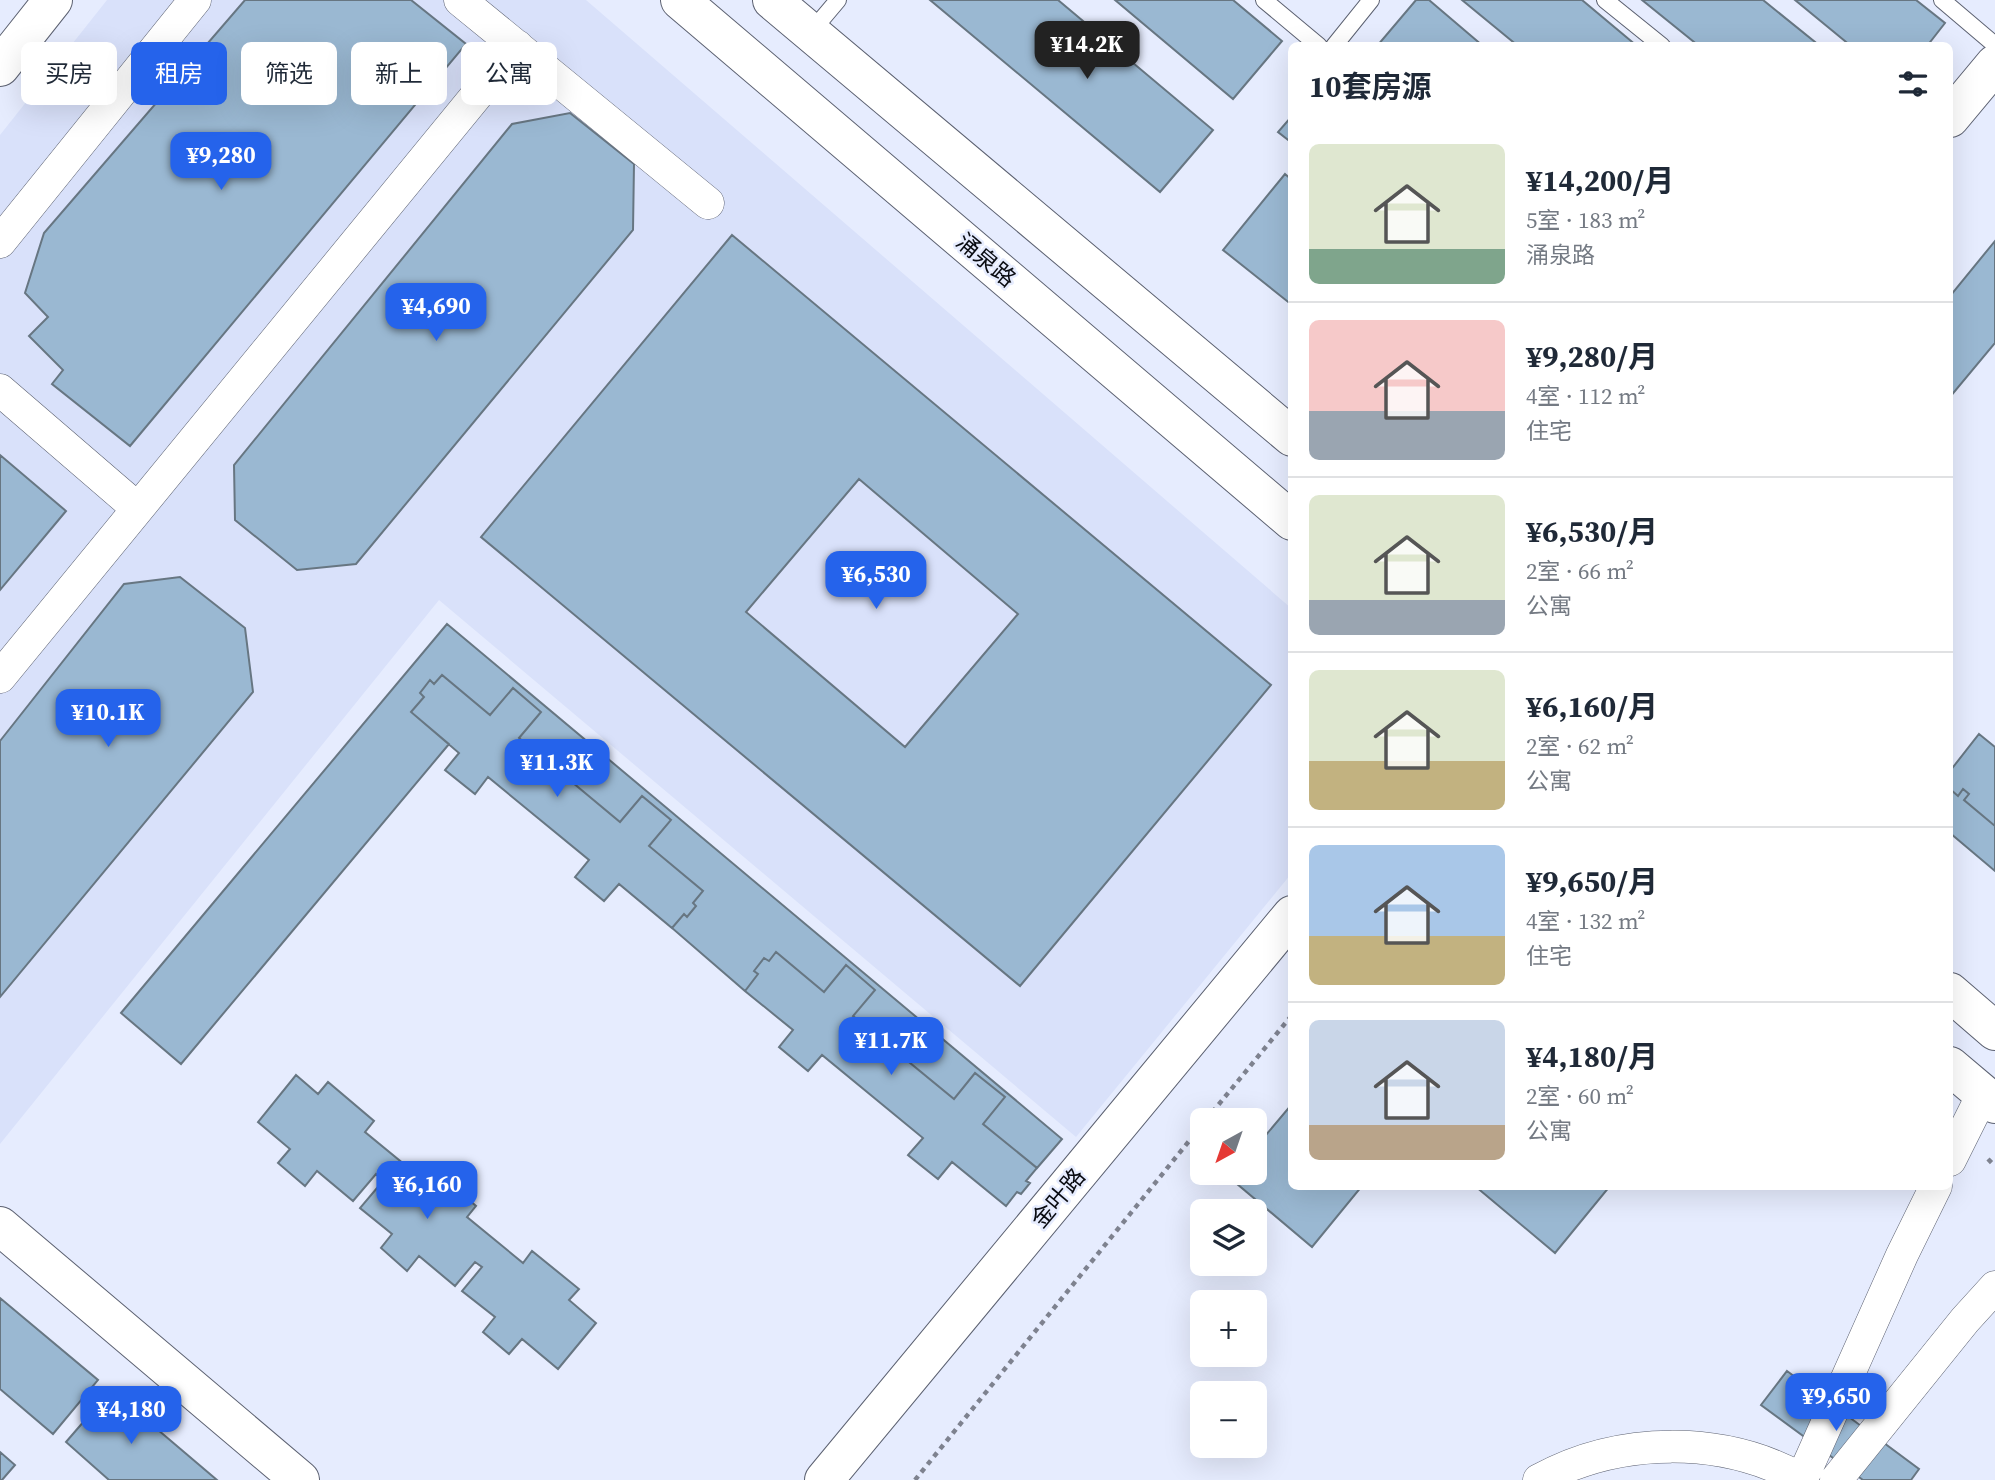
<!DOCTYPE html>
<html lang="zh">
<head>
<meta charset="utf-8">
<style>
  :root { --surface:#fff; --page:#f2f2f3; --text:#1f2937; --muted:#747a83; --line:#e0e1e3; --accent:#2563eb }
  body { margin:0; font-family:"Source Serif 4","Noto Sans SC",serif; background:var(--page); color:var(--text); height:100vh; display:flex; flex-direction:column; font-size:26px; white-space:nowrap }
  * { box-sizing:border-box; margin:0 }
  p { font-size:23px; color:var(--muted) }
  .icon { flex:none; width:38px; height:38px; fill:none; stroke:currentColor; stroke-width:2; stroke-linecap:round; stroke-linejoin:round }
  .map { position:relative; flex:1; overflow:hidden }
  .drawer { position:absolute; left:1288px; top:42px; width:665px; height:1148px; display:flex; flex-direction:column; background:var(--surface); border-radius:10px; box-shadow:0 7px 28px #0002 }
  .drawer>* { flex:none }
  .guide { position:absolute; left:21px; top:42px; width:665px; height:63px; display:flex; gap:14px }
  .needle { width:46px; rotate:220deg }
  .buttons { position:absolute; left:1190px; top:1108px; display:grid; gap:14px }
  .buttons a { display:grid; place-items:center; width:77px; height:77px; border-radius:10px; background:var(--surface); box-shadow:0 7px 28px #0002; font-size:35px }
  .price { position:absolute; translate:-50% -60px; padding:0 16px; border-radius:14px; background:var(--accent); color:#fff; font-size:23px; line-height:46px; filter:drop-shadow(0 2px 4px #0008) }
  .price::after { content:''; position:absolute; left:50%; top:42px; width:21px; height:16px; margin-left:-10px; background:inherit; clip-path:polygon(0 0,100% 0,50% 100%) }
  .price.active { background:#222; color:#fff }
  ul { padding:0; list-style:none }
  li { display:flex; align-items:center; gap:21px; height:175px; padding:0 21px }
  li+li { border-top:2px solid var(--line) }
  li span { display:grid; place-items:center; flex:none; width:196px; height:140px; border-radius:10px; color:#555 }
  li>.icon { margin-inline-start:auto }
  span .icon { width:84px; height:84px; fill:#fffc; stroke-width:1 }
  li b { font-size:30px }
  h2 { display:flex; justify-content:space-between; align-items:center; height:84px; padding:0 21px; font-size:30px }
  .tag { padding:0 24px; border-radius:10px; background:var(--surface); box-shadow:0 7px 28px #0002; font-size:24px; line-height:63px }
  .tag.active { background:var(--accent); color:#fff }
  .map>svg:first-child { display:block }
  .built { fill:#d9e1fa }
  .building { fill:#9ab8d2; stroke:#677682; stroke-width:2; fill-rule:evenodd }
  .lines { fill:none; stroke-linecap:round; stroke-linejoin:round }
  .lane-casing { stroke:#5c6171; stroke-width:18 }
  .street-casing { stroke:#5c6171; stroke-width:33 }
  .secondary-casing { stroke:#5c6171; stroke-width:40 }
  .path { stroke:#7e828f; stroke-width:4.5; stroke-dasharray:5 5; stroke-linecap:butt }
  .lane { stroke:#fff; stroke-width:16 }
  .street { stroke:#fff; stroke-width:32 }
  .secondary { stroke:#fff; stroke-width:38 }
  .labels { text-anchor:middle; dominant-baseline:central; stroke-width:5; stroke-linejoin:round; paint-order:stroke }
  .street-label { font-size:23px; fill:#090b11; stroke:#e6ecfe }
</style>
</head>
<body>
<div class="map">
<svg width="1995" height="1480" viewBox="0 0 1995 1480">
  <rect width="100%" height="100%" fill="#e6ecfe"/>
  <path class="built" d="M107,0H586L1291,608V874L1076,1137L439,600L0,1144V135Z"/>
  <path class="building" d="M245,0H411L466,44L130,446L52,384L63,370L29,336L48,317L25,293L44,233Z
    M930,0H1058L1213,130L1160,192Z
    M1115,0H1233L1282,41L1233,99Z
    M1416,0H1429L1483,46H1377Z
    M1462,0H1582L1637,46H1518Z
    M1642,0H1763L1820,46H1699Z
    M1795,0H1916L1945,23L1927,46H1851Z
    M570,113L634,164L633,230L356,564L297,570L235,520L234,465L512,124Z
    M1292,116V143L1278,132Z
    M1285,174L1292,180V305L1223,250Z
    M732,235L1271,685L1020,986L481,537ZM859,479L1018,614L905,747L746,612Z
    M1995,241V343L1950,397V296Z
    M0,455L66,511L0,590Z
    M180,577L245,628L253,692L0,997V741L124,584Z
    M447,624L1062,1139L1037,1168L983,1124L1005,1097L975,1073L954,1099L853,1016L875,990L846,965L824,992L776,952L769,961L764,958L754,971L758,974L745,991L672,928L684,914L687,917L696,906L693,903L703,891L649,846L671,820L642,796L620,822L519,738L541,712L513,688L490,715L442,675L434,684L430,680L420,693L424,697L411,712L449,744L181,1064L121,1013Z
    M442,675L490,715L513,688L541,712L519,738L620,822L642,796L671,820L649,846L703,891L693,903L696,906L687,917L684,914L672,928L619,884L604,901L575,877L589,860L488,777L475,794L445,770L459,753L411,712L424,697L420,693L430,680L434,684Z
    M1979,734L1995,747V826L1964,800L1969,794L1963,789L1958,796L1950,789V771Z
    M1950,789L1958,796L1963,789L1969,794L1964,800L1995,826V871L1950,833Z
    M776,952L824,992L846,965L875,990L853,1016L954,1099L975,1073L1005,1097L983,1124L1037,1168L1026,1181L1030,1183L1021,1194L1017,1192L1006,1206L952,1162L938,1179L908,1155L923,1138L822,1055L808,1071L779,1047L793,1030L745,991L758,974L754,971L764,958L769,961Z
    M296,1075L318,1094L328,1082L374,1121L365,1132L421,1178L430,1167L476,1206L467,1217L523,1263L532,1251L579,1289L569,1300L596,1323L558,1369L522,1339L509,1354L483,1332L495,1317L462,1291L482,1267L475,1262L455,1286L419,1256L407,1271L381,1248L392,1234L360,1208L383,1181L376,1174L353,1201L317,1171L305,1186L278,1163L290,1149L258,1122Z
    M1292,1104V1186H1362L1312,1247L1230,1178L1234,1172H1255V1148Z
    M1475,1186H1610L1555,1253Z
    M0,1298L98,1380L53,1434L0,1389Z
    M1787,1371L1919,1469L1911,1480H1863L1761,1405Z
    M111,1390L217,1480H109L66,1442Z
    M0,1452L15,1465L2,1480H0Z"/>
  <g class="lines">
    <defs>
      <path id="lane" d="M1264,0L1319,46
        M1605,0L1662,46
        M1942,0L1995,45
        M811,32L838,0
        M1334,46L1371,0"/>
      <path id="street" d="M460,0L708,203
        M0,242L195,0
        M0,390L137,508
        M0,677L517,46
        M1950,1160L1983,1094
        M1802,1479L1902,1255L1936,1186
        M1539,1480C1619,1436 1723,1435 1803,1480
        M1836,1480L1965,1320L1995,1287"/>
      <path id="secondary" d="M680,0L1292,521
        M772,0L1292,437
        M0,67L53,0
        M1950,118L1995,64
        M1950,992L1995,1031
        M1950,1066L1995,1104
        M0,1226L300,1480
        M824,1480L1292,915"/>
    </defs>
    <use href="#lane" class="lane-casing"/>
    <use href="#street" class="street-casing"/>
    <use href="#secondary" class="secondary-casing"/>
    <path class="path" d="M1206,1120L1292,1015
      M1988,1159L1995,1166
      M915,1480L1202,1125"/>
    <use href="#lane" class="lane"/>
    <use href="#street" class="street"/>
    <use href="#secondary" class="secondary"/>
  </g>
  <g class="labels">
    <g class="street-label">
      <text transform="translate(986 260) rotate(40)">涌泉路</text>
      <text transform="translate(1058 1198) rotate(-50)">金叶路</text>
    </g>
  </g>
</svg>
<div class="buttons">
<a><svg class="needle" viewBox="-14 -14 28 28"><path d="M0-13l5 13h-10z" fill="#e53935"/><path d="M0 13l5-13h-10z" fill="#747a83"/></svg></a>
<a><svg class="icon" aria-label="layers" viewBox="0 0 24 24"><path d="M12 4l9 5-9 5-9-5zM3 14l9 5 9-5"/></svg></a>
<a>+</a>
<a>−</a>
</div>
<b class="price active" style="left:1087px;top:81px">¥14.2K</b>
<b class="price" style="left:221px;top:192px">¥9,280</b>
<b class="price" style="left:436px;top:343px">¥4,690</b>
<b class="price" style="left:876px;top:611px">¥6,530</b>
<b class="price" style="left:108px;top:749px">¥10.1K</b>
<b class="price" style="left:557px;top:799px">¥11.3K</b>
<b class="price" style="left:891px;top:1077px">¥11.7K</b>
<b class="price" style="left:427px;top:1221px">¥6,160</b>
<b class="price" style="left:1836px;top:1433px">¥9,650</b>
<b class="price" style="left:131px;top:1446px">¥4,180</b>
<div class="guide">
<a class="tag">买房</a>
<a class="tag active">租房</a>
<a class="tag">筛选</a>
<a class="tag">新上</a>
<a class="tag">公寓</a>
</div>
<section class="drawer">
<h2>10套房源<svg class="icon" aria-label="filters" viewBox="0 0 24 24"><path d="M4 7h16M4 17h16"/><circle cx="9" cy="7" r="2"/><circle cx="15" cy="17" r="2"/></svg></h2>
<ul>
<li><span style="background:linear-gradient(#dfe7d0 75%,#7fa58c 0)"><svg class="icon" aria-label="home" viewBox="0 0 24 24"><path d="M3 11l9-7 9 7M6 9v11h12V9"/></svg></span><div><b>¥14,200/月</b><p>5室 · 183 m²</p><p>涌泉路</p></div></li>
<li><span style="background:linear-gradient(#f6c9c9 65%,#9aa5b1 0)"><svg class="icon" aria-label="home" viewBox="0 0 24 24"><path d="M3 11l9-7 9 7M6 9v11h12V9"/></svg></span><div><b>¥9,280/月</b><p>4室 · 112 m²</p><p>住宅</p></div></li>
<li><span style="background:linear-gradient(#dfe7d0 75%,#9aa5b1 0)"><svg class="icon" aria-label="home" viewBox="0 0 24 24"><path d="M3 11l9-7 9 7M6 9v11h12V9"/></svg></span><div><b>¥6,530/月</b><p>2室 · 66 m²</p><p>公寓</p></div></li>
<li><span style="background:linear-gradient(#dfe7d0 65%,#c2b280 0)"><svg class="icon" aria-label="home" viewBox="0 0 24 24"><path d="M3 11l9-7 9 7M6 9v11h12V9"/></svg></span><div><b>¥6,160/月</b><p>2室 · 62 m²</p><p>公寓</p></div></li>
<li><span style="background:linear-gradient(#a9c7e8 65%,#c2b280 0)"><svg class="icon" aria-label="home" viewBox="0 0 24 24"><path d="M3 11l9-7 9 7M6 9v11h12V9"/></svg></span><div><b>¥9,650/月</b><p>4室 · 132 m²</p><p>住宅</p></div></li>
<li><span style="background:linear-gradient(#c9d6e8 75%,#b9a48a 0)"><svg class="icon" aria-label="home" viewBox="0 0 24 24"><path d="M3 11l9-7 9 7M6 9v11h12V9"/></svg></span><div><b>¥4,180/月</b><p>2室 · 60 m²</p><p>公寓</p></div></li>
</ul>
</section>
</div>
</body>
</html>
